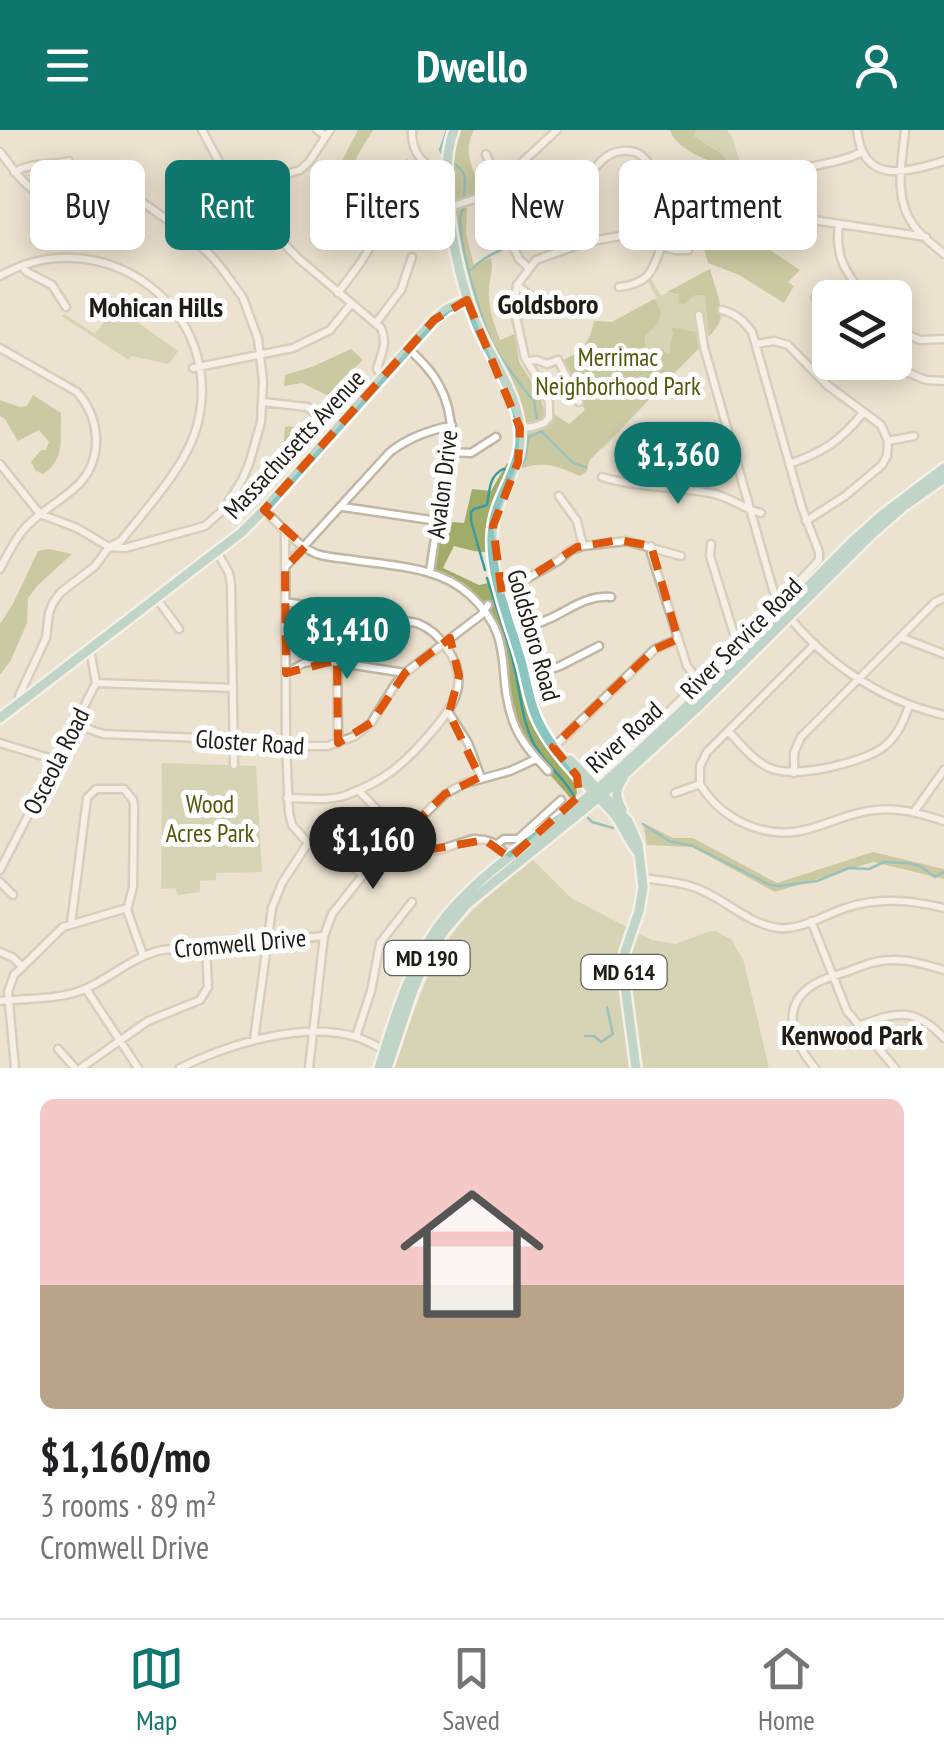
<!DOCTYPE html>
<html lang="en">
<head>
<meta charset="utf-8">
<style>
  :root { --surface:#fff; --page:#f6f6f6; --text:#202124; --muted:#757577; --line:#e0e0e0; --accent:#0f766e }
  body { margin:0; font-family:"PT Sans Narrow",sans-serif; background:var(--page); color:var(--text); height:100vh; display:flex; flex-direction:column; font-size:38px; white-space:nowrap }
  * { box-sizing:border-box; margin:0 }
  p { font-size:32px; color:var(--muted) }
  .icon { flex:none; width:55px; height:55px; fill:none; stroke:currentColor; stroke-width:2; stroke-linecap:round; stroke-linejoin:round }
  .map { position:relative; height:938px; overflow:hidden }
  .details { display:flex; flex-direction:column; background:var(--surface); flex:1 }
  .details>* { flex:none }
  .top-card { position:absolute; left:30px; top:30px; width:885px; height:90px; display:flex; gap:20px }
  .fabs { position:absolute; left:812px; top:150px; display:grid; gap:20px }
  .fabs a { display:grid; place-items:center; width:100px; height:100px; border-radius:15px; background:var(--surface); box-shadow:0 5px 25px #0003; font-size:50px }
  .price { position:absolute; translate:-50% -85px; padding:0 22px; border-radius:35px; background:var(--accent); color:#fff; font-size:32px; line-height:65px; filter:drop-shadow(0 2px 5px #0008) }
  .price::after { content:''; position:absolute; left:50%; top:60px; width:30px; height:22px; margin-left:-15px; background:inherit; clip-path:polygon(0 0,100% 0,50% 100%) }
  .price.current { background:#222; color:#fff }
  ul { padding:0; list-style:none }
  li { display:grid; align-content:center; gap:20px; height:530px; padding:0 40px }
  li+li { border-top:2px solid var(--line) }
  li span { display:grid; place-items:center; height:310px; border-radius:15px; color:#555 }
  li>.icon { margin-inline-start:auto }
  span .icon { width:180px; height:180px; fill:#fffc; stroke-width:1 }
  li b { font-size:42px }
  .chip { padding:0 35px; border-radius:15px; background:var(--surface); box-shadow:0 5px 25px #0003; font-size:35px; line-height:90px }
  .chip.current { background:var(--accent); color:#fff }
  header { display:flex; justify-content:space-between; align-items:center; height:130px; padding:0 40px; background:var(--accent); color:#fff; font-size:45px; font-weight:700 }
  .menu { display:flex; justify-content:space-around; align-items:center; height:140px; border-top:2px solid var(--line); background:var(--surface); font-size:28px; color:var(--muted) }
  .menu a { display:grid; justify-items:center; gap:5px }
  .menu .current { color:var(--accent) }
  .map>svg:first-child { display:block }
  .green { fill:#bdc498 }
  .forest { fill:#a2ac69 }
  .lines { fill:none; stroke-linecap:round; stroke-linejoin:round }
  .stream { stroke:#399aa0; stroke-width:2.5 }
  .minor-casing { stroke:#c0b7a5; stroke-width:11 }
  .major-casing { stroke:#fff; stroke-width:14 }
  .minor { stroke:#fff; stroke-width:6 }
  .major { stroke:#8bc5bf; stroke-width:9 }
  .marked { fill:none; stroke:#de560c; stroke-width:8; stroke-dasharray:20 12; stroke-linejoin:round }
  .labels { text-anchor:middle; dominant-baseline:central; stroke-width:10; stroke-linejoin:round; paint-order:stroke }
  .shield { fill:#fff; stroke:#62605b; stroke-width:2.5 }
  .shield-label { font-size:22px; font-weight:bold; fill:#1f1c15 }
  .park-label { font-size:25px; fill:#52590b; stroke:#fff }
  .street-label { font-size:25px; fill:#1f1c15; stroke:#fff }
  .neighbourhood-label { font-size:28px; font-weight:bold; fill:#1f1c15; stroke:#fff }
</style>
</head>
<body>
<header><svg class="icon" aria-label="menu" viewBox="0 0 24 24"><path d="M4 6h16M4 12h16M4 18h16"/></svg>Dwello<svg class="icon" aria-label="person" viewBox="0 0 24 24"><circle cx="12" cy="8" r="4"/><path d="M4 21q1-7 8-7t8 7"/></svg></header>
<div class="map">
<svg width="944" height="938" viewBox="0 0 944 938">
  <rect width="100%" height="100%" fill="#ece2d0"/>
  <path class="green" d="M696,0H727L732,7L741,35L734,39L723,25L694,6Z
    M710,139L722,186L719,195L603,319L562,231C581,222 591,212 594,191L612,192L657,168L647,150L650,147L661,166Z
    M115,176L178,221L169,234L131,226L129,230L61,186L64,184L95,204Z
    M162,633L256,636L262,742L216,743V750L200,751V762L178,765L175,758L161,759Z
    M532,729L571,768L652,810L676,814L707,802L716,801L732,810L744,832L769,938H395C414,882 430,822 473,780C492,762 513,746 532,729Z"/>
  <path class="forest" d="M358,0H373L356,28L358,40L373,45L408,29L418,67L398,62L381,71H369L327,114L315,95L325,78L321,61L337,40Z
    M458,0H474C462,23 473,40 483,62L454,74L451,26Z
    M670,0H696L694,6L723,25L734,39C714,33 676,21 670,0Z
    M467,75L466,104L474,135L491,128C494,141 489,148 489,161C488,178 494,194 500,210L515,204L519,232L540,265L543,277L569,294L585,280L562,231C581,222 591,212 594,191L612,192L654,169L661,180L659,193L645,206V217L648,221L663,219L667,224H670V212L674,203L670,197L700,203L703,214L589,331L587,341L580,346C554,335 546,331 519,339C527,316 525,294 518,271C484,202 461,157 455,78Z
    M695,88L757,111L800,140L788,152L794,156L784,173L739,145L708,133Z
    M710,139C717,167 730,183 709,207L705,165H695L685,174L678,173L679,164L667,162Z
    M351,219L363,230L339,252L329,266L302,253L284,256L285,245L314,236Z
    M33,265L61,283C60,308 66,329 43,344L36,341L31,332L41,320H46L49,312L39,300L18,311L5,289L0,286V270L20,277L27,276Z
    M289,296L310,302L290,332L282,329L285,297Z
    M507,333L515,340L499,373L492,423L474,421L454,416L443,438L479,455L498,451L531,583L545,614L576,656L577,663L573,671L530,622L512,589L498,503L469,464L430,442L438,391L464,393L472,359L491,361Z
    M49,419L72,424L38,455L28,468L27,493L11,530L0,545V494L13,474L38,421Z
    M643,693L673,708H693L777,753L873,722L944,739V749L873,732L775,762L692,717L647,715Z"/>
  <g class="lines">
    <path class="stream" d="M445,28L440,20L447,0
      M452,32C470,44 464,51 464,68
      M465,76C461,83 460,84 460,91C460,118 481,189 493,214C503,233 517,249 529,266L534,269L537,292
      M471,140C483,126 500,122 515,112
      M542,302L573,333L586,337
      M520,337L525,329L529,307L542,301
      M485,440L471,391V382L474,379L487,375C490,361 488,347 503,339L507,340
      M487,448C497,480 510,512 516,545C521,569 523,591 533,612C544,634 565,647 575,668
      M588,688L592,692L613,698
      M643,694L669,711L693,716L770,755L779,756L817,751L849,738L869,739L884,732L907,733L920,736L935,747L944,742
      M585,906H594L601,912L613,904L607,877"/>
    <defs>
      <path id="minor" d="M202,0L238,67L299,129L381,198C388,213 381,224 377,239L382,247
        M317,0L326,6
        M412,0C411,23 424,39 447,41
        M857,0C863,56 906,42 944,31
        M905,0C902,32 893,68 914,96C922,107 934,115 944,124
        M0,22C22,49 32,75 74,61C85,58 92,51 104,53C124,55 190,106 207,122C220,134 230,150 241,165
        M486,24L499,54L506,59C520,62 537,73 550,75C584,78 589,23 622,21C649,19 647,39 664,51C676,59 723,69 739,72C755,68 767,54 782,46C808,33 835,36 862,22
        M744,37C750,61 764,76 787,86L926,107
        M14,42C32,32 49,36 69,31
        M231,58L259,45L290,43L300,40L309,32L330,0
        M450,77L478,68L493,59L557,0
        M839,96C834,127 847,144 866,168
        M514,119L519,129L529,138
        M22,136L27,142L52,155L66,177
        M0,146C103,87 228,180 197,296C186,337 147,377 121,411L109,417L95,436L60,463L53,473L49,483L46,508L19,566L21,572
        M518,156C544,177 554,182 589,180
        M619,157C648,154 653,142 661,116
        M338,163L361,132L388,87
        M815,168L826,172L830,177
        M699,185L704,217L776,470C817,527 875,569 944,585
        M376,193L401,160L412,127
        M895,199L920,210L944,209
        M756,214L774,211L788,215L827,255L881,295L888,311L887,326L882,335L845,366L806,391
        M0,218L77,262C100,288 104,327 79,354C62,371 40,381 24,399C14,411 7,425 0,439
        M409,219C420,230 432,241 439,255C460,293 449,332 442,372C437,395 433,419 430,442
        M528,231L537,230L547,234L558,230L579,272
        M882,232L926,250L944,251
        M193,238L293,218L330,200L351,174
        M263,272L307,277L336,299
        M520,298L533,297L544,293L549,288V273L546,262L525,228L514,178L517,155L536,130L586,112L620,106L676,120H688
        M888,311L914,306
        M641,319L648,322L645,328L639,325Z
        M451,322L471,323L496,307
        M648,323C672,322 687,337 690,360
        M0,334L40,384L77,398L109,417L125,418L205,396L224,379L242,350L249,334L261,292L263,251L258,209L243,168
        M789,334C824,322 840,311 863,283
        M602,347C638,358 674,356 710,363C729,366 743,379 761,383
        M559,366L577,391L583,416
        M343,377L438,391
        M264,380C280,395 297,416 317,424C326,427 337,428 347,429C388,436 438,435 470,465C517,509 495,540 513,591C520,611 534,626 548,641
        M285,400L286,613L289,683L292,695L308,713L341,728L363,745
        M711,414L710,426L737,514
        M651,416V423L687,536L698,550
        M217,422L229,443L231,455L234,635
        M285,437L390,322C409,307 429,301 452,295
        M500,460L521,452L558,431L571,420L583,416L626,411L681,426
        M157,469L179,499
        M285,472L417,493C430,498 438,505 446,517C472,552 453,578 429,605C404,634 384,651 349,664C330,672 307,668 287,668
        M512,501C526,498 538,494 551,488C572,478 587,465 611,467
        M900,507L944,524
        M337,533L338,613
        M286,543L304,533L322,530L405,543
        M525,548L560,536L599,516
        M96,553L233,558
        M449,583L468,613L481,648
        M75,594L103,604L272,611L300,616H328L355,606L371,593L396,553L405,543L481,485L488,475
        M728,601C741,614 753,631 770,638C794,649 864,633 885,616C898,605 903,592 909,576
        M0,613L56,630
        M554,617L655,519L678,509
        M619,627L654,596L779,473L819,430V422L802,378L752,202C743,190 736,184 722,180
        M794,643V623L801,607L935,472L944,468
        M700,654C720,688 761,708 800,701C826,696 849,682 875,680C900,677 921,684 944,691
        M700,654V636L707,622L815,514
        M358,660L390,693L400,708L417,717L427,720H438L473,709L485,710L494,713L509,727
        M675,663L700,654
        M914,682L944,640
        M496,715L504,709H518L561,670
        M0,740L96,553L90,519
        M643,748C663,751 685,752 703,761C728,772 751,795 779,798C801,800 825,785 845,778C879,767 911,770 944,778
        M0,752L13,765
        M811,791L847,881L895,938
        M71,794L87,668L96,659H124L133,670L134,676L133,757L127,780L143,825
        M0,822L12,827L22,836
        M86,859L138,938
        M0,871C27,868 60,870 85,859C112,847 132,827 162,820L324,806
        M858,896C896,882 914,876 944,908
        M356,907L371,861L380,813L412,772
        M254,910L272,778L282,753L308,713
        M58,919L75,938
        M15,938L8,862L14,845L63,797L127,778
        M81,938L148,891L200,870L208,857L206,817
        M180,938C228,914 303,891 356,907C366,910 376,916 385,920
        M309,938L324,806L332,784L363,745L445,664L463,654L510,641L536,629
        M815,938C795,915 779,879 810,857C820,849 834,846 846,842C860,837 875,830 891,830C909,829 926,835 944,840"/>
      <path id="major" d="M454,0C435,48 458,153 479,200C491,227 510,254 517,283C531,337 494,358 492,406C490,446 510,493 521,531C527,553 530,577 541,597C559,631 589,655 614,684C624,696 628,711 638,722
        M0,588L242,402L264,380L434,190L447,179L467,170
        M570,630L628,691L638,714L643,757L639,781L625,822L624,848L636,938
        M622,680C615,667 615,660 623,648
        M379,938C394,890 408,840 437,798C479,739 549,702 603,654C690,576 772,493 854,410L882,385L944,338
        M387,938L412,863L425,831L444,801L467,774L603,664L699,576L872,404L903,377L944,348"/>
    </defs>
    <use href="#minor" class="minor-casing"/>
    <use href="#major" class="major-casing"/>
    <use href="#minor" class="minor"/>
    <use href="#major" class="major"/>
  </g>
  <path d="M0 0H944V938H0ZM467,170L520,298L518,332L493,396L502,465L577,417L619,410L651,416L678,509L655,519L553,617L577,646L579,666L510,728L485,710L427,720L400,708L445,664L480,647L449,583L459,546L450,508L405,543L371,593L338,613L337,530L286,543L285,438L305,417L264,380L434,190Z" fill="#ece2d0" fill-opacity=".55" fill-rule="evenodd"/>
  <path class="marked" d="M467,170L520,298L518,332L493,396L502,465L577,417L619,410L651,416L678,509L655,519L553,617L577,646L579,666L510,728L485,710L427,720L400,708L445,664L480,647L449,583L459,546L450,508L405,543L371,593L338,613L337,530L286,543L285,438L305,417L264,380L434,190Z"/>
  <g class="labels">
    <g class="shield">
      <rect x="384.5" y="811" width="85" height="34" rx="8"/>
      <rect x="581.5" y="825" width="85" height="34" rx="8"/>
    </g>
    <g class="shield-label">
      <text x="427" y="828">MD 190</text>
      <text x="624" y="842">MD 614</text>
    </g>
    <g class="park-label">
      <text x="618" y="227">Merrimac<tspan x="618" dy="29">Neighborhood Park</tspan></text>
      <text x="210" y="674">Wood<tspan x="210" dy="29">Acres Park</tspan></text>
    </g>
    <g class="street-label">
      <text transform="translate(294 314) rotate(-47)">Massachusetts Avenue</text>
      <text transform="translate(442 354) rotate(-83)">Avalon Drive</text>
      <text transform="translate(534 505) rotate(74)">Goldsboro Road</text>
      <text transform="translate(741 508) rotate(-45)">River Service Road</text>
      <text transform="translate(624 607) rotate(-42)">River Road</text>
      <text transform="translate(250 612) rotate(4)">Gloster Road</text>
      <text transform="translate(56 631) rotate(-63)">Osceola Road</text>
      <text transform="translate(240 813) rotate(-5)">Cromwell Drive</text>
    </g>
    <g class="neighbourhood-label">
      <text x="548" y="173">Goldsboro</text>
      <text x="156" y="176">Mohican Hills</text>
      <text x="852" y="904">Kenwood Park</text>
    </g>
  </g>
</svg>
<div class="fabs">
<a><svg class="icon" aria-label="layers" viewBox="0 0 24 24"><path d="M12 4l9 5-9 5-9-5zM3 14l9 5 9-5"/></svg></a>
</div>
<b class="price" style="left:678px;top:377px">$1,360</b>
<b class="price" style="left:347px;top:552px">$1,410</b>
<b class="price current" style="left:373px;top:762px">$1,160</b>
<div class="top-card">
<a class="chip">Buy</a>
<a class="chip current">Rent</a>
<a class="chip">Filters</a>
<a class="chip">New</a>
<a class="chip">Apartment</a>
</div>
</div>
<section class="details">
<ul>
<li><span style="background:linear-gradient(#f6c9c9 60%,#b9a48a 0)"><svg class="icon" aria-label="home" viewBox="0 0 24 24"><path d="M3 11l9-7 9 7M6 9v11h12V9"/></svg></span><div><b>$1,160/mo</b><p>3 rooms · 89 m²</p><p>Cromwell Drive</p></div></li>
</ul>
</section>
<nav class="menu">
<a class="current"><svg class="icon" aria-label="map" viewBox="0 0 24 24"><path d="M3 6l6-2 6 2 6-2v14l-6 2-6-2-6 2zM9 4v14M15 6v14"/></svg>Map</a>
<a><svg class="icon" aria-label="saved" viewBox="0 0 24 24"><path d="M7 4h10v16l-5-4-5 4z"/></svg>Saved</a>
<a><svg class="icon" aria-label="home" viewBox="0 0 24 24"><path d="M3 11l9-7 9 7M6 9v11h12V9"/></svg>Home</a>
</nav>
</body>
</html>
